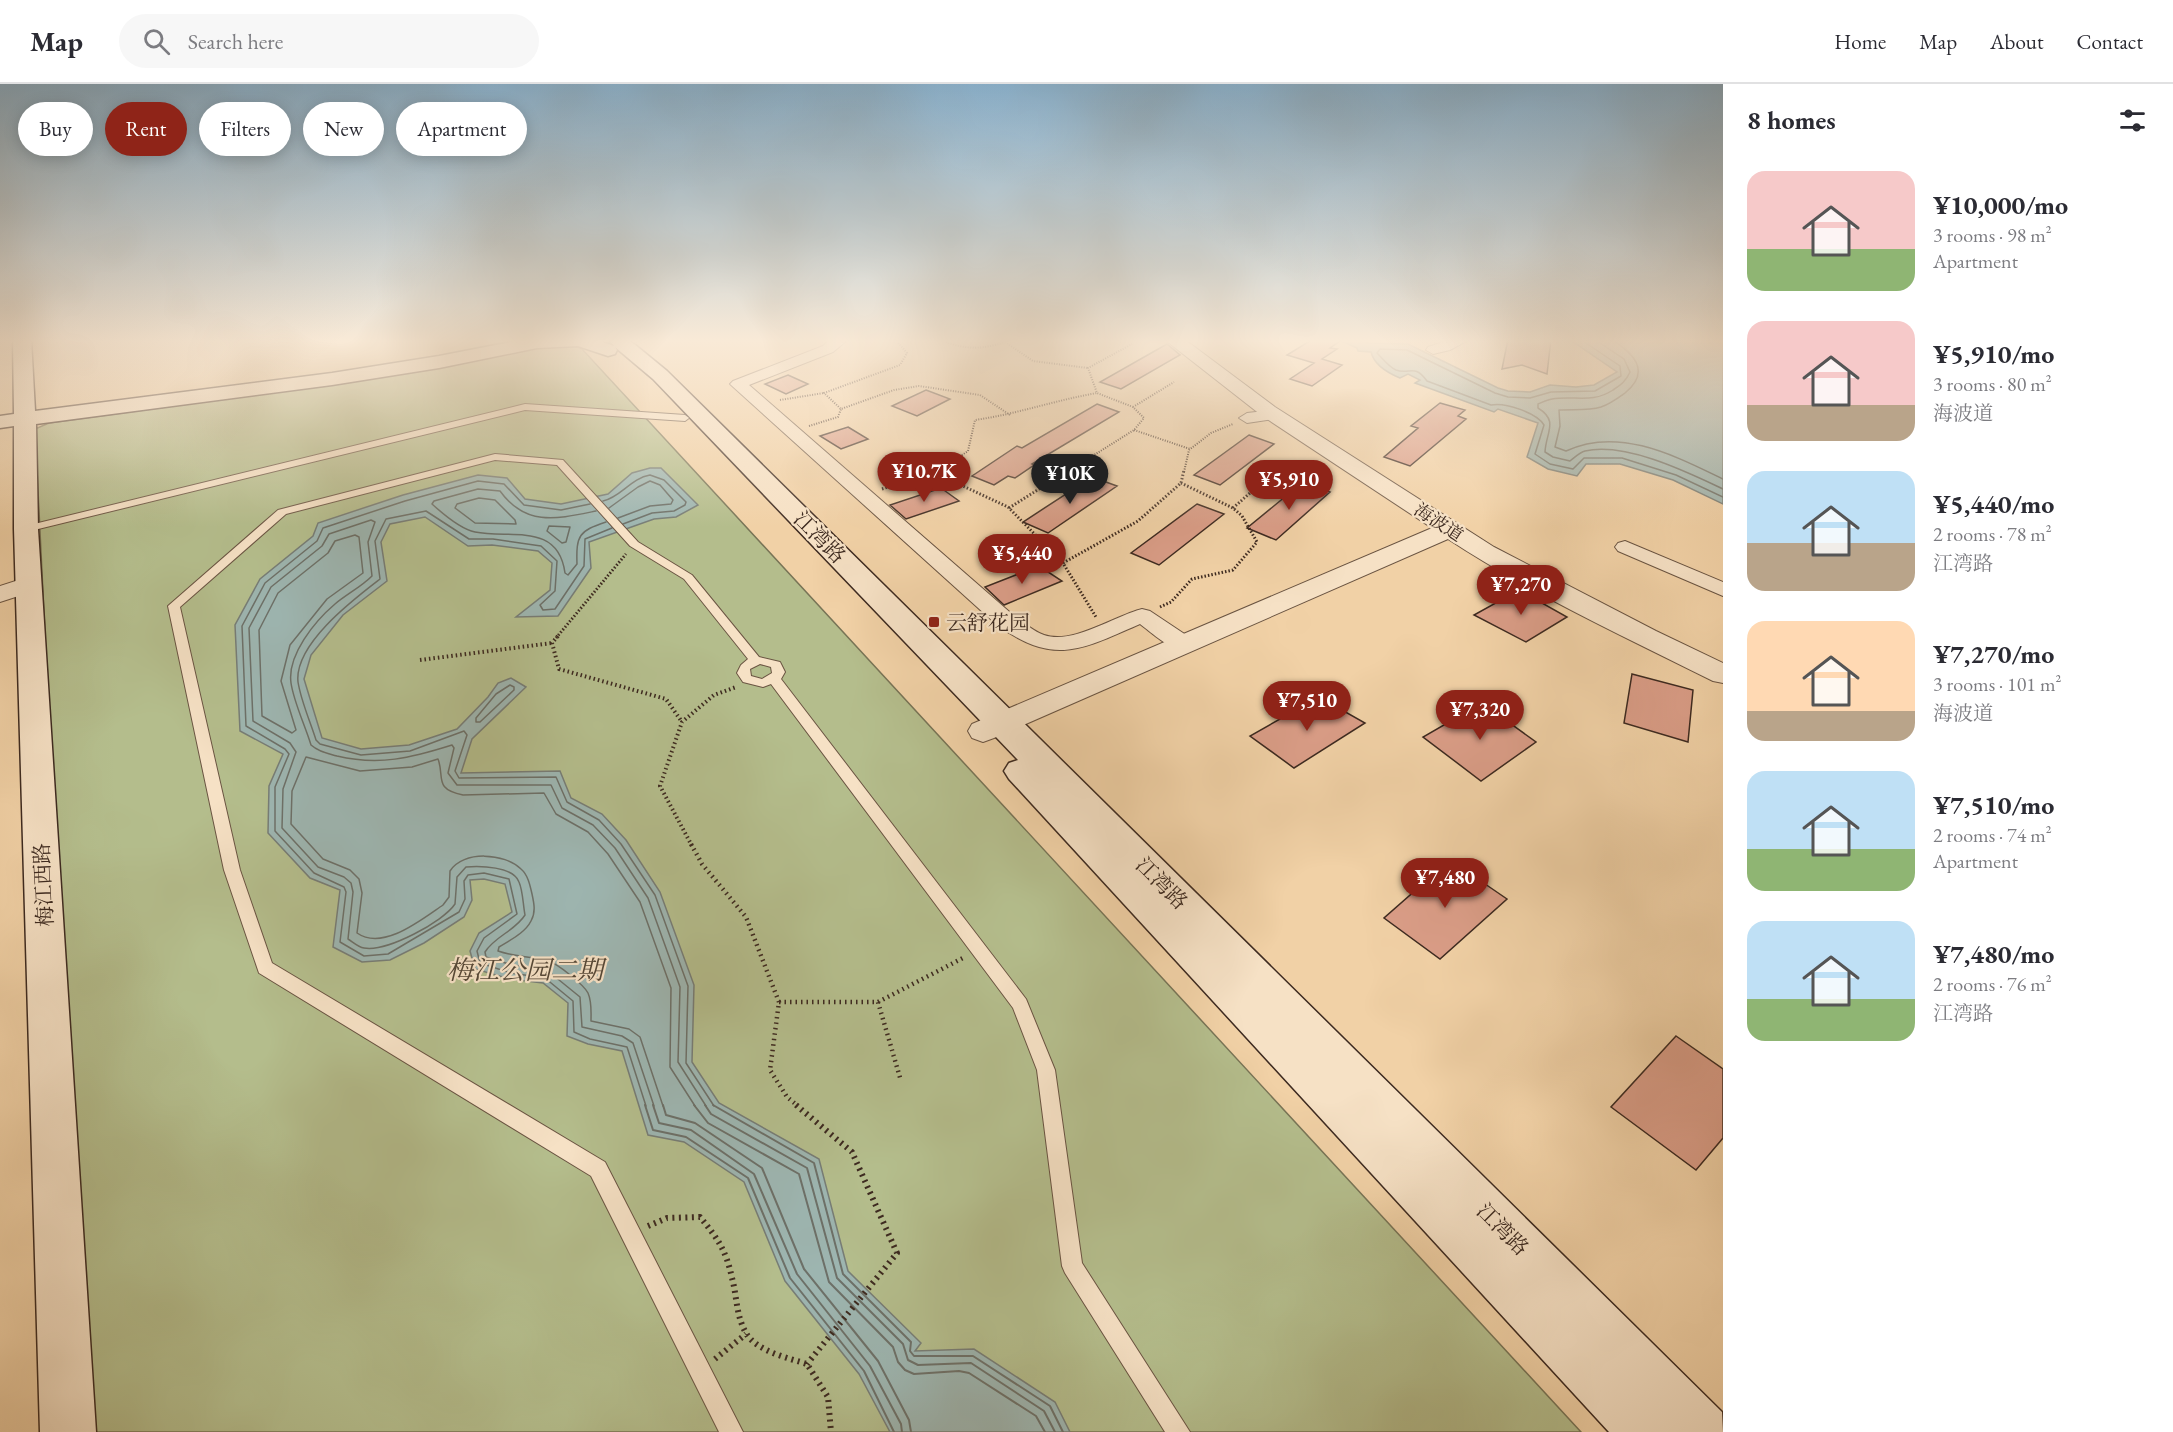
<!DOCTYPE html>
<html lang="en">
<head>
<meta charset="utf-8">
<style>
  :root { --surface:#fff; --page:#f7f7f7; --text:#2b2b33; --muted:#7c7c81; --line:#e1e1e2; --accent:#8f2418 }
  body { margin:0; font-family:"EB Garamond","Noto Serif SC",serif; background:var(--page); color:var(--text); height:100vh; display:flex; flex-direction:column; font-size:22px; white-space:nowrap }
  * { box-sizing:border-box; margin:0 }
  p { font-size:20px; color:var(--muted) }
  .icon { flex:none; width:33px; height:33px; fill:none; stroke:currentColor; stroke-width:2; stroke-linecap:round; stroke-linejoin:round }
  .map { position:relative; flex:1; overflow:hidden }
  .panel { display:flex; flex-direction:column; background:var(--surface); width:450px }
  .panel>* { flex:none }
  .top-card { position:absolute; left:18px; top:18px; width:570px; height:54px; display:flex; gap:12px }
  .price { position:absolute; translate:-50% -51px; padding:0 14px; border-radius:21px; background:var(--accent); color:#fff; font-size:20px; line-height:39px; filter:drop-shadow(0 2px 3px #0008) }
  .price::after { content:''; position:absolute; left:50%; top:36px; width:18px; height:14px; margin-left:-9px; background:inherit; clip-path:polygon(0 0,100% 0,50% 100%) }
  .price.active { background:#222; color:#fff }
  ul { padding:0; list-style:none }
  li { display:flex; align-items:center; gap:18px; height:150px; padding:0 24px }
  li span { display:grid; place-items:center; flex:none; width:168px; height:120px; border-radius:18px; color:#555 }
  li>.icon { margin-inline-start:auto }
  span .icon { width:72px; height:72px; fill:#fffc; stroke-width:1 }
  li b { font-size:26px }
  h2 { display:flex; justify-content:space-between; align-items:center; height:72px; padding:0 24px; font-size:26px }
  .tag { padding:0 21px; border-radius:27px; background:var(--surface); box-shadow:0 3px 15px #0003; font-size:21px; line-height:54px }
  .tag.active { background:var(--accent); color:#fff }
  header { display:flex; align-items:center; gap:36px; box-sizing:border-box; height:84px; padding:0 30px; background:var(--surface); border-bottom:2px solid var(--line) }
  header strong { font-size:28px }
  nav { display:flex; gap:33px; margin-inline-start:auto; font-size:21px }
  .search { width:420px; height:54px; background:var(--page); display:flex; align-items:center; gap:15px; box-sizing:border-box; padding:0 21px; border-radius:33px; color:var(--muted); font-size:22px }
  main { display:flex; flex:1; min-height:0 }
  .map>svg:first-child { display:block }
  .green { fill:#b4bd8c; stroke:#787456; stroke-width:1.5 }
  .water { fill:#9db5b0; stroke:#777d76; stroke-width:1.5 }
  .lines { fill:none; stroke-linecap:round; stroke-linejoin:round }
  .shore-far1 { stroke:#6d7068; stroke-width:1.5 }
  .shore { stroke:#6d7068; stroke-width:2 }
  .building { fill:#da9d87; stroke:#3d2a20; stroke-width:1.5 }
  .service-casing { stroke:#6a5442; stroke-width:2 }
  .minor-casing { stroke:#6a5442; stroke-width:2 }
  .tertiary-casing { stroke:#6a5442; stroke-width:2 }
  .secondary-casing { stroke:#3d2a20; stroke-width:3 }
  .path-far4 { stroke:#3d2a20; stroke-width:2; stroke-dasharray:1 1.5; stroke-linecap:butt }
  .path-far3 { stroke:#3d2a20; stroke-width:3; stroke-dasharray:1.5 2; stroke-linecap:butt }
  .path-far2 { stroke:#3d2a20; stroke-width:4; stroke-dasharray:1.5 3; stroke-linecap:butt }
  .path-far1 { stroke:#3d2a20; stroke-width:4.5; stroke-dasharray:1.5 4; stroke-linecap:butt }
  .path { stroke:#3d2a20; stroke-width:6; stroke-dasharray:2 4.5; stroke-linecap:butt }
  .service { fill:#f6e1c5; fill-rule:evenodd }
  .minor { fill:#f6e1c5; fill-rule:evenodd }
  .tertiary { fill:#f6e1c5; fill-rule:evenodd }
  .secondary { fill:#f6e1c5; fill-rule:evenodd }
  .poi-dot { fill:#8f2418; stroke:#f6e1c5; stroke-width:2 }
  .labels { text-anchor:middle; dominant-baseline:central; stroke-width:4.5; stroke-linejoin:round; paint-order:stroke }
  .far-street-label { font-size:18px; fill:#3d2a20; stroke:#f6e1c5 }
  .street-label { font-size:21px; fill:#3d2a20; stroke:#f6e1c5 }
  .poi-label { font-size:21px; fill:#3d2a20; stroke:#f6e1c5; text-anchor:start }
  .near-park-label { font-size:26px; font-style:italic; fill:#554736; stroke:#f6e1c5 }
</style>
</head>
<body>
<header>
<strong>Map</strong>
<div class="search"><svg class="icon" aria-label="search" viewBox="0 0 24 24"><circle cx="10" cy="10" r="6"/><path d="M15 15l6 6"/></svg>Search here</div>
<nav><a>Home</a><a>Map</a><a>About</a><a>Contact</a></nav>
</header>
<main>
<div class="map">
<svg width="1723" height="1348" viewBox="0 0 1723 1348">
  <rect width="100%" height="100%" fill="#f1d1a6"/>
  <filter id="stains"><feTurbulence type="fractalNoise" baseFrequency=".00333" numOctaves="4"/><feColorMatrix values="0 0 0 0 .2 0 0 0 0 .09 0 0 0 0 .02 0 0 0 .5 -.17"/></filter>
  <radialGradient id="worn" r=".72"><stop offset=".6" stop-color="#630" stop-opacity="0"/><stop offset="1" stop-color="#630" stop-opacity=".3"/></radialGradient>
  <path class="green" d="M553,260H572L582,265L1581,1348H84L35,345L49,339L334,300Z"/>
  <path class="water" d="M1337,255H1353L1369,259L1408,260L1498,304L1508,307L1530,308L1550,301L1576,303L1594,301L1617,288L1569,255H1723V420L1673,396L1620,380H1586L1577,392L1548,385L1527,373L1538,339L1498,325L1494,328L1415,299L1420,296L1408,290L1400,294C1388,289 1374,281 1371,268L1358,267L1357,264Z
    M650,384H661L698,421L676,433L654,435L589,458L591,484L558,532L516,533L550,506L552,479L538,467L492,461L468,462L425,433L390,440L381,458L387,497L343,531L311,571L304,595L322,654L361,665L409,661L457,645L488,613L498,599L511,594L526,603L472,655L461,689L560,687L571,714L602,730L626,756L660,808L694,901L692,978L719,1019L819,1075L848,1187L921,1259L915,1267L974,1265L1055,1318L1070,1348H890L859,1290L785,1197L744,1098L684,1058L648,1051L622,967L588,960L567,952L568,919L543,899L510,895L475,885L470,867L479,849L512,828L505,800L484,795L470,796L472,816L464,833L424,859L390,876L362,878L333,863L340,806L310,794L268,749L269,702L283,670L240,647L235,541L260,495L313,452L318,439L403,411L478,391L507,394L525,415L561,420L608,410L632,389Z"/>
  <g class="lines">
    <path class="shore-far1" d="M1580,255L1620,282L1621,292L1595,307L1551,308L1530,314L1508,313L1495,309L1407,266L1380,265L1377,269C1383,275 1389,283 1396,286C1410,291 1414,279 1427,297L1491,321C1505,318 1537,329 1544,341L1535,370L1550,380L1573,385L1584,374H1622L1676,391L1723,413
      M1594,255L1624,275L1630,288C1626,297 1621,301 1613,306C1592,320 1574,311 1552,315C1547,316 1543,318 1538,320V324C1559,337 1546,348 1545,368L1553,373L1570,377C1574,374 1580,368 1585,367C1626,358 1687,388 1723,405
      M1611,255C1633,269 1652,287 1625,309C1618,314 1610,320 1601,323C1588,327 1573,325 1559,326L1560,342L1555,363L1566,367C1619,342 1675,372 1723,395
      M479,414L495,416L515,436L516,440L475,439L455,424L457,420Z
      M603,417C621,413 631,394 650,391L664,396L686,418L685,421L674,427L652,429L623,440
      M590,420L561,426L524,421L504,400L478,397L405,417L323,444L317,457L265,499L242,542L246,642L285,665L289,670L275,703V747L314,789L344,803L346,808L340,858L364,872L388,870L459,828L465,815L464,797L468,791L484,789L509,795L517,830L484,854L477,867L480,879L511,889L545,894L573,917L574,948L590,955L627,963L646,1022
      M609,424L638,403L650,397L660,401L673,416L671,420L650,422L618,434
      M596,427C557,435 526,443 500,407L478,405L434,417L432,420C443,430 460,445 475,448C511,455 558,438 565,489L568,491L577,480C576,451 579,447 606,438
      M549,442L570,443L566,458L562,459L547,447Z
      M612,444L585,455L584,482L555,525L543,526L540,521L555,507L557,477L541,462L493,455H469L426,427L386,435L375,457L380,495C354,515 294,560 298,598C301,617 310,637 316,656L320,660L361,671L410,667L464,647L467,651L455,687L459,694L556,693L567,718L599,736L621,760L655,811L688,902L686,979L714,1022
      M355,451L359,453L363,489L327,515L290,561L281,597L296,646L292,649L262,632L259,546L278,509L328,469L335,457Z
      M510,601L514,603V606L480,638H476V634L496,610Z
      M654,1022L633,959L622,952L582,943L580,913L548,887L512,881L486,873L485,868C495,852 515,847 525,831C523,821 523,807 519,798C513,782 480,782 466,783L457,793L455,820C443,838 387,868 364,864C358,863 353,858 348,855L353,808L351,799L344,793L318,783L282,744L283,705L296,668L290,659L253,637L249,544L271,503L322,462L329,450L371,436L375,438L368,458L372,492C361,503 347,510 335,520C315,537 287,571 291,599C294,619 305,641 311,661C319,668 327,669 337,672C379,682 411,674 452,661L454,664L448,689L457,701H551L562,724L593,741L615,764L648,814L680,903L678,978L706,1022
      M663,1022L640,953L629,945L591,937C591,928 592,918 588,909C584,901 557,879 548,877C531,872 515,873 498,867L499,863C510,856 525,849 531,837C536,828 534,819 532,810C530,801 528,791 521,785C505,769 463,766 450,787L449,813L443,821C421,836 383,867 357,849L362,809L359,795L350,786L323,775L291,740L292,707L306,673L360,687L412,683L438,675C445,693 433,705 463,711L544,709L556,730L588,748L608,770L640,818L671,904L670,983L695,1022"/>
    <path class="shore" d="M645,1021L653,1046L686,1053L748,1094L790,1194L864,1287L894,1348
      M653,1021L659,1039L691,1046L754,1090L797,1190L870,1282L901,1340L902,1348
      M663,1021L666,1031L695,1039L762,1084L804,1185L878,1277L909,1336L911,1348
      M694,1021L708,1039L799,1090L829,1198L893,1263L898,1278L905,1286L914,1290L959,1287L969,1289L1036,1332L1045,1348
      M705,1021L711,1030L807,1084L837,1194L903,1260L908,1276L918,1281L971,1279L1044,1327L1055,1348
      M713,1021L814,1079L843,1190L911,1258L910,1267L914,1272H973L1050,1322L1063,1348"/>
  </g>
  <path class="building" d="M1313,255H1343L1330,264L1337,265L1322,275L1342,281L1312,302L1290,295L1314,279L1287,271Z
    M1508,255H1551L1547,290L1522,281L1502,285Z
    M1167,260L1180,271L1121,305L1100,298Z
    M788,291L808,300L786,310L765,300Z
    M926,306L950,315L917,332L892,322Z
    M1440,319L1465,326L1458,332L1466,335L1410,382L1384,373L1418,344L1411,342Z
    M1097,320L1119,328L1032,380L1034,381L1015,394L1008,392L994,401L972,392L1017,362L1022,364Z
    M848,343L868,355L841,365L820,352Z
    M1249,351L1274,360L1220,401L1194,391Z
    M1092,393L1117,402L1048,449L1023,438Z
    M1303,398L1330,408L1276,456L1247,444Z
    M941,404L959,417L906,435L890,421Z
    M1197,420L1224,430L1159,481L1131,469Z
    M1039,482L1062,497L1004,521L985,503Z
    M1519,506L1567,533L1526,558L1474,531Z
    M1632,590L1693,606L1688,658L1624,639Z
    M1319,613L1365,639L1294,684L1250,652Z
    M1482,619L1536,658L1481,697L1423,653Z
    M1450,776L1507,815L1440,875L1384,834Z
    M1676,952L1723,985V1054L1696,1086L1611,1023Z"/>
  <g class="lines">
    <defs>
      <path id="service" d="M525,320L685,331L689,334L685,337L525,326L26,448L21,445L26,442Z
        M495,370L563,376L638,458L692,491L759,573L780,578L785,588L781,595L1026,915L1055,986L1082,1179L1190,1348H1165L1065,1189L1062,1182L1037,986L1013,924L771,600L763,603L743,598L737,589L741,581L748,575L684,495L630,462L557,381L495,376L286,430L180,523L240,786L272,879L605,1078L743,1348H719L591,1092L259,889L224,786L168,522L278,426ZM760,580L771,583L772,589L762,595L751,592L750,585Z"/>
      <path id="minor" d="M830,255H844L845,258L833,268L749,301L1013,531C1023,538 1033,547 1044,551C1073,561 1114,532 1142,525L1150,527L1192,555L1195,560L1192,565C1173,570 1155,551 1140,540C1080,566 1055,582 997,541L730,300L733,297L823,262Z
        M1452,255H1470L1450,266L1433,270L1426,266L1428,263Z
        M1274,326L1280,328L1282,331L1280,334L1247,339L1239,334L1247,329Z
        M1625,457L1723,498V512L1618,467L1615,463L1618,459Z"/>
      <path id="tertiary" d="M1164,255H1184L1275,323L1494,463L1656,547L1723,579V599L1713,597C1625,553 1530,509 1448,455L994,654L983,658L972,654L968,647L972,640L1432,444L1261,331Z
        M28,493L37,496L41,501L37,506L0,518V502Z"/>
      <path id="secondary" d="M13,255H31L35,327L332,289L439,272L526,255H594L614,262L608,255H628L667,287L1722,1328L1723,1348H1609L1009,695L1004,687L1009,679L1018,676L653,295L615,263L617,266L615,270L608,272L578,262L537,264L439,284L332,301L36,340L38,445L96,1348H40L14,445V342L0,344V332L14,330Z"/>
    </defs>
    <use href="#service" class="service-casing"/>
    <use href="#minor" class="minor-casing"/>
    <use href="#tertiary" class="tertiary-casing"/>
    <use href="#secondary" class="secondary-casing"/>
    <path class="path-far4" d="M895,255L907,269L900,281L824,309L841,325L894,306L919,302L980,311L1010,331
      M939,255C965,267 986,266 1012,255
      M1005,258L1033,277L1088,284
      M780,316L824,309
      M1133,323L1174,298
      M809,342L838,333L841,325
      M1134,346L1190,365
      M937,388L968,367L975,336C1017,330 1056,316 1097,309
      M1067,388L1134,346L1144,334L1133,323L1097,309L1088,284L1132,260
      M1184,388L1189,366L1211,349L1233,340
      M1274,388L1282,381"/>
    <path class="path-far3" d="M935,389L1008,423L1063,479L1096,533
      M882,405L939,386
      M1009,424L1069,386
      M1233,424L1276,386
      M1063,479L1138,437L1181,399L1184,386
      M1160,523L1171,518L1192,495L1233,486L1257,458L1242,432L1233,424L1181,399
      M556,554L626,470"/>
    <path class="path-far2" d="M558,552L552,559L559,585L666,615L682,638
      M420,576L552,559
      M692,762L660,702L682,638L714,611L736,603"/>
    <path class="path-far1" d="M691,760L702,780L746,833L779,918L770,986L787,1013L798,1022
      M779,918H878L963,874
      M878,918L901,997"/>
    <path class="path" d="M796,1021L852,1068L897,1169L807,1280
      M648,1142L667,1134L700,1133C718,1155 726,1166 732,1194C737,1212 736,1232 746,1249C756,1267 788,1274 807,1280L828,1313L831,1348
      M715,1275L746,1250"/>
    <use href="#service" class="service"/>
    <use href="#minor" class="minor"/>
    <use href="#tertiary" class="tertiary"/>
    <use href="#secondary" class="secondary"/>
  </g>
  <linearGradient id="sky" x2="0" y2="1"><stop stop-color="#8ab4d2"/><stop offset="0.58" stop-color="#f9ead7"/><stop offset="1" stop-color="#f9ead7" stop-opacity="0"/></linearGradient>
  <rect width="1723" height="443" fill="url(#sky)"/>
  <rect class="poi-dot" x="928" y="532" width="12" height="12" rx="3"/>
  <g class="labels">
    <g class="far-street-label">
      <text transform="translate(1439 438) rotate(33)">海波道</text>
    </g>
    <g class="street-label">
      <text transform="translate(820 453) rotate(45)">江湾路</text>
      <text transform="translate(1162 799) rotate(45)">江湾路</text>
      <text transform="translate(43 801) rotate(-93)">梅江西路</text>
      <text transform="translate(1503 1145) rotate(45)">江湾路</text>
    </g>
    <g class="poi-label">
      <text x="946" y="538">云舒花园</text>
    </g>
    <g class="near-park-label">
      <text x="525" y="886">梅江公园二期</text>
    </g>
  </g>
  <rect width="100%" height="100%" filter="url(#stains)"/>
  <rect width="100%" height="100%" fill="url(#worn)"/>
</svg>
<b class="price" style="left:924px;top:419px">¥10.7K</b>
<b class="price active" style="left:1070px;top:421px">¥10K</b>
<b class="price" style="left:1289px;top:427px">¥5,910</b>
<b class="price" style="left:1022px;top:501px">¥5,440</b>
<b class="price" style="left:1521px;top:532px">¥7,270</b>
<b class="price" style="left:1307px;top:648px">¥7,510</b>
<b class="price" style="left:1480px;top:657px">¥7,320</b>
<b class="price" style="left:1445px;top:825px">¥7,480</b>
<div class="top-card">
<a class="tag">Buy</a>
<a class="tag active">Rent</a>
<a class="tag">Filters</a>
<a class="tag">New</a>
<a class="tag">Apartment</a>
</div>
</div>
<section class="panel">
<h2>8 homes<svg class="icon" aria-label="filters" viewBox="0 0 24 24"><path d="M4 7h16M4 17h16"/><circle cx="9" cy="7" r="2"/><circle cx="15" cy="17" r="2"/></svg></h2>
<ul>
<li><span style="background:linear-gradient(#f6c9c9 65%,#8fb573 0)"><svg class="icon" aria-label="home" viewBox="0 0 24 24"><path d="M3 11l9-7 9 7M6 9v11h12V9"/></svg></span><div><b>¥10,000/mo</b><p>3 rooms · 98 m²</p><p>Apartment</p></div></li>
<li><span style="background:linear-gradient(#f6c9c9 70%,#b9a48a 0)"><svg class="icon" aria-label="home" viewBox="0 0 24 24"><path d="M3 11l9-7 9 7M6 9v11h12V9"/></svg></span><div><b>¥5,910/mo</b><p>3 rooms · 80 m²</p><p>海波道</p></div></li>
<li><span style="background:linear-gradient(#bfe0f5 60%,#b9a48a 0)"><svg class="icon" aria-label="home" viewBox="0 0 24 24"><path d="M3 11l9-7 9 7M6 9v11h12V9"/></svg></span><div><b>¥5,440/mo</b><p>2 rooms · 78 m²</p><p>江湾路</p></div></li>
<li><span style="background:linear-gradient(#ffd9b3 75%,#b9a48a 0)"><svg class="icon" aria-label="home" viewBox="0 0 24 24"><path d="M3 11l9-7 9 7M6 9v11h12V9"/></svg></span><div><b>¥7,270/mo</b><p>3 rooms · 101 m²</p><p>海波道</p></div></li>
<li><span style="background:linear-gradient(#bfe0f5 65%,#8fb573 0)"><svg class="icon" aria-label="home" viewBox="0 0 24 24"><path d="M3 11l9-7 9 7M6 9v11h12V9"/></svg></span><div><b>¥7,510/mo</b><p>2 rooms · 74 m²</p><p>Apartment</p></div></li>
<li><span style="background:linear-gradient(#bfe0f5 65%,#8fb573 0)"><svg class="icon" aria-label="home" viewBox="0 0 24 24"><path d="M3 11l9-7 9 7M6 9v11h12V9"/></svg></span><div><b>¥7,480/mo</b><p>2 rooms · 76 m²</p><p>江湾路</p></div></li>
</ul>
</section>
</main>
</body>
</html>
